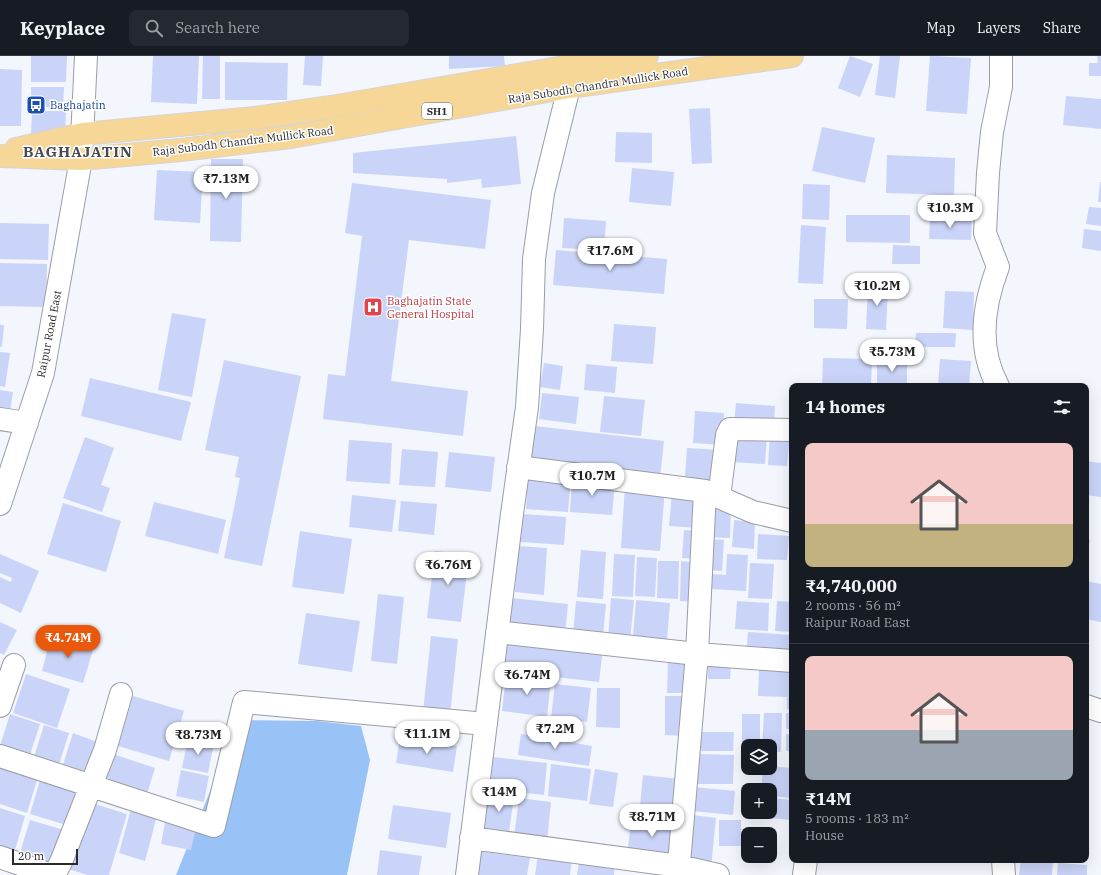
<!DOCTYPE html>
<html lang="en">
<head>
<meta charset="utf-8">
<style>
  :root { --surface:#171b24; --page:#242831; --text:#f1f3f6; --muted:#9ea1a6; --line:#363941; --accent:#ea580c }
  body { margin:0; font-family:"IBM Plex Serif",serif; background:var(--page); color:var(--text); height:100vh; display:flex; flex-direction:column; font-size:15px; white-space:nowrap }
  * { box-sizing:border-box; margin:0 }
  p { font-size:13px; color:var(--muted) }
  .icon { flex:none; width:22px; height:22px; fill:none; stroke:currentColor; stroke-width:2; stroke-linecap:round; stroke-linejoin:round }
  .map { position:relative; flex:1; overflow:hidden }
  .drawer { position:absolute; left:789px; top:327px; width:300px; height:480px; display:flex; flex-direction:column; background:var(--surface); border-radius:8px; box-shadow:0 4px 16px #0002 }
  .drawer>* { flex:none }
  .controls { position:absolute; left:741px; top:683px; display:grid; gap:8px }
  .controls a { display:grid; place-items:center; width:36px; height:36px; border-radius:8px; background:var(--surface); box-shadow:0 4px 16px #0002; font-size:20px }
  .scale { position:absolute; left:12px; bottom:10px; width:66px; box-sizing:border-box; padding-left:4px; border:2px solid #2a2b2f; border-top:0; font-size:11px; line-height:14px; white-space:nowrap; color:#2a2b2f; -webkit-text-stroke:3px #fff; paint-order:stroke }
  .price { position:absolute; translate:-50% -34px; padding:0 9px; border-radius:14px; background:#fff; color:#222; font-size:13px; line-height:26px; filter:drop-shadow(0 1px 2px #0008) }
  .price::after { content:''; position:absolute; left:50%; top:24px; width:12px; height:9px; margin-left:-6px; background:inherit; clip-path:polygon(0 0,100% 0,50% 100%) }
  .price.active { background:var(--accent); color:#fff }
  ul { padding:0; list-style:none }
  li { display:grid; align-content:center; gap:8px; height:212px; padding:0 16px }
  li+li { border-top:1px solid var(--line) }
  li span { display:grid; place-items:center; height:124px; border-radius:8px; color:#555 }
  li>.icon { margin-inline-start:auto }
  span .icon { width:72px; height:72px; fill:#fffc; stroke-width:1 }
  li b { font-size:17px }
  h2 { display:flex; justify-content:space-between; align-items:center; height:48px; padding:0 16px; font-size:17px }
  header { display:flex; align-items:center; gap:24px; box-sizing:border-box; height:56px; padding:0 20px; background:var(--surface); border-bottom:1px solid var(--line) }
  header strong { font-size:19px }
  nav { display:flex; gap:22px; margin-inline-start:auto; font-size:14px }
  .search { width:280px; height:36px; background:var(--page); display:flex; align-items:center; gap:10px; box-sizing:border-box; padding:0 14px; border-radius:8px; color:var(--muted); font-size:15px }
  .map>svg:first-child { display:block }
  .water { fill:#99c3f6 }
  .building { fill:#cad4f8 }
  .lines { fill:none; stroke-linecap:round; stroke-linejoin:round }
  .minor-casing { stroke:#9a9da6; stroke-width:24 }
  .major-casing { stroke:#d4d5d5; stroke-width:24 }
  .minor { stroke:#fff; stroke-width:22 }
  .major { stroke:#f6d797; stroke-width:22 }
  .labels { text-anchor:middle; dominant-baseline:central; stroke-width:3; stroke-linejoin:round; paint-order:stroke }
  .shield { fill:#fff; stroke:#6a6b6d; stroke-width:1 }
  .shield-label { font-size:10px; font-weight:bold; fill:#2a2b2f }
  .street-label { font-size:11px; fill:#2a2b2f; stroke:#fff }
  .transit-label { font-size:11px; fill:#164399; stroke:#fff; text-anchor:start }
  .health-label { font-size:11px; fill:#be3a42; stroke:#fff; text-anchor:start }
  .district-label { font-size:15px; font-weight:bold; letter-spacing:1px; fill:#484a52; stroke:#fff }
</style>
</head>
<body>
<header>
<strong>Keyplace</strong>
<div class="search"><svg class="icon" aria-label="search" viewBox="0 0 24 24"><circle cx="10" cy="10" r="6"/><path d="M15 15l6 6"/></svg>Search here</div>
<nav><a>Map</a><a>Layers</a><a>Share</a></nav>
</header>
<div class="map">
<svg width="1101" height="819" viewBox="0 0 1101 819">
  <rect width="100%" height="100%" fill="#f3f6fd"/>
  <path class="water" d="M239,664L317,665L361,670L370,704L347,819H176Z"/>
  <path class="building" d="M31,0H67L66,26H31Z
    M153,0H199L197,48L151,46Z
    M203,0H220V43H202Z
    M305,0H323L321,30L303,29Z
    M449,0H504L505,10L449,13Z
    M850,0L873,8L860,41L838,32Z
    M880,0H900L895,42L875,39Z
    M930,0L971,2L967,58L926,55Z
    M1097,0H1101V20H1089V7H1098Z
    M225,6L288,7L287,44H225Z
    M0,13L22,14L21,70H0Z
    M31,31H64L63,51H31Z
    M1066,40L1101,43V73L1063,69Z
    M710,52L712,107L692,108L689,53Z
    M32,55H66L65,79H31Z
    M822,71L875,82L865,127L812,115Z
    M616,76L652,77V107L615,106Z
    M516,80L521,128L482,132L481,123L447,127V123L353,117V97Z
    M887,99L955,102L954,139L886,137Z
    M211,103H243L241,186L210,185Z
    M632,112L674,116L671,150L629,146Z
    M157,114L203,116L200,167L154,164Z
    M1100,126H1101V146H1098Z
    M352,127L491,144L485,193L409,184L391,325L468,335L463,380L323,363L328,318L345,320L362,180L345,177Z
    M803,128L830,129L829,164L802,163Z
    M1089,151L1101,152V170L1086,168Z
    M846,159H910V187L846,186Z
    M564,162L606,165L604,194L562,192Z
    M930,162L972,163L971,184L929,183Z
    M0,167L49,168L48,204L0,203Z
    M801,169L826,171L823,228L798,227Z
    M1084,173L1101,175V195L1082,192Z
    M893,189L920,190V208H892Z
    M556,194L667,203L664,238L553,229Z
    M0,207L47,208L46,251L0,250Z
    M868,228L888,229L886,274L866,273Z
    M945,235L974,236L973,274L943,272Z
    M814,243H848L847,273L814,272Z
    M172,257L206,263L192,341L158,334Z
    M614,268L656,271L653,308L611,305Z
    M0,269H4L2,291L0,290Z
    M916,277H956L955,291H915Z
    M0,296L10,297L5,331L0,330Z
    M823,302L872,303L871,330H822Z
    M877,303L907,304V330H877Z
    M940,303L971,305L969,330H938Z
    M224,304L301,320L262,510L224,502L240,422L235,421L239,401L205,394Z
    M544,307L563,310L560,334L540,331Z
    M586,308L617,311L615,337L584,334Z
    M90,322L191,346L181,385L81,360Z
    M0,334L13,336L9,362L0,360Z
    M542,337L579,341L576,368L539,363Z
    M604,340L645,344L641,380L600,376Z
    M736,347L775,350L774,372L734,369Z
    M695,355L724,357L722,389L693,387Z
    M535,370L664,385L660,423L530,408Z
    M733,375L767,377L765,408L731,406Z
    M770,377L790,379L787,410L768,409Z
    M85,381L114,392L101,429L110,432L102,456L63,442Z
    M349,384L392,387L390,428L346,425Z
    M687,392L721,394L719,425L685,422Z
    M402,393L438,396L435,431L399,429Z
    M449,396L495,401L491,436L445,431Z
    M1086,405L1101,407V441L1086,439Z
    M528,417L571,420L568,456L526,453Z
    M572,424L615,427L612,459L570,456Z
    M625,429L665,432L660,495L621,492Z
    M672,437L701,439L698,472L669,470Z
    M352,439L396,444L392,476L349,471Z
    M401,445L437,448L434,479L398,475Z
    M154,446L226,464L218,498L145,480Z
    M63,447L121,465L106,516L47,498Z
    M709,447L731,450L730,482L706,481Z
    M522,458L566,461L564,489L520,486Z
    M734,464L755,466L754,493L732,491Z
    M684,474L700,475L698,503L682,502Z
    M300,475L352,483L344,538L292,531Z
    M758,478L789,480L787,504L757,503Z
    M707,483L724,484L722,515L705,514Z
    M1086,483L1090,484L1087,500H1086Z
    M518,490L547,492L544,539L515,536Z
    M581,494L606,496L603,543L577,541Z
    M435,495L469,499L461,566L427,562Z
    M0,498L39,515L21,557L0,547V521L11,526L12,522L0,517Z
    M614,498L635,499L633,541L612,540Z
    M727,498L748,499L746,535L711,533L712,518L726,519Z
    M637,501L657,502L655,541L635,540Z
    M658,505H679L678,543L657,542Z
    M681,505L698,507L696,546L680,545Z
    M750,507L774,508L772,543L748,542Z
    M1086,525L1101,528V566L1086,563Z
    M378,538L404,541L397,608L371,605Z
    M511,542L568,548L565,578L508,572Z
    M611,542L634,544L630,585L608,583Z
    M636,544L670,547L667,584L633,581Z
    M576,545L606,548L603,580L573,578Z
    M737,545L769,547L768,575L735,573Z
    M777,545L792,546V576L775,575Z
    M306,557L360,565L352,616L298,608Z
    M0,566L17,574L4,599L0,597Z
    M748,576L792,579V602L746,600Z
    M51,580L94,591L83,627L42,615Z
    M431,580L458,583L450,659L423,656Z
    M508,583L603,593L599,626L504,615Z
    M668,604L692,605V637H667Z
    M708,608H731L730,623H708Z
    M759,614L792,616V654L787,653V641L758,640Z
    M26,618L70,633L57,672L13,657Z
    M506,619L551,624L547,661L502,655Z
    M555,628L591,632L587,666L551,662Z
    M597,632H620V672L596,671Z
    M133,640L184,655L169,705L118,690Z
    M665,640H688L687,680L665,679Z
    M764,657H782L781,696L770,695V690H762Z
    M786,657H792V673H786Z
    M10,658L40,668L28,705L0,690Z
    M742,658H760V690H748V696H742Z
    M44,669L69,677L58,712L33,704Z
    M701,676H734L733,695H701Z
    M73,677L100,687L89,720L62,712Z
    M521,678L592,690L589,710L518,699Z
    M786,678L792,679V695H786Z
    M188,682L214,687L208,717L182,712Z
    M400,682L457,690L453,716L396,707Z
    M113,698L155,712L146,741L104,727Z
    M697,698L734,699L733,728H697Z
    M493,701L547,707L544,739L490,733Z
    M551,708L591,713L587,745L548,740Z
    M0,709L38,721L27,757L0,748Z
    M770,710L792,712V742L770,740V734H761L763,712H770Z
    M595,713L618,717L613,751L589,748Z
    M181,714L209,720L204,746L176,740Z
    M643,719L679,723L675,754L640,750Z
    M41,721L84,734L73,771L30,758Z
    M694,731L735,735L733,759L692,755Z
    M489,737L514,740L509,777L484,775Z
    M519,742L551,746L547,785L514,781Z
    M771,742L792,744V764L769,762Z
    M88,746L127,758L109,819H88L68,813Z
    M132,749L158,756L145,805L119,797Z
    M393,749L451,757L446,792L388,783Z
    M0,752L25,760L13,801L0,797Z
    M632,757L678,763L673,806L627,800Z
    M693,759L716,762L711,811L688,808Z
    M166,761L197,767L191,794L161,788Z
    M30,764L67,775L55,814L18,803Z
    M719,764H741V790H719Z
    M380,794L422,800L419,819H377Z
    M477,795L530,802L527,819H474Z
    M538,798L572,802L570,819H535Z
    M1021,804L1053,806L1052,819H1019Z
    M579,805L615,809L614,819H577Z
    M1058,807L1087,809V819H1057Z"/>
  <g class="lines">
    <defs>
      <path id="minor" d="M998,330C977,292 983,250 998,211L985,177L988,117L992,76L1001,31V0
        M0,363L27,367
        M518,411L705,435L753,456L792,465
        M719,441L727,379L730,373L792,374
        M0,448L43,317L81,103L86,0
        M497,576L697,598L792,605
        M0,650L14,609
        M1086,650L1101,655
        M0,700L214,770L244,646L486,668
        M471,782L679,810L718,819
        M0,801L51,819
        M1003,804L1004,819
        M54,819L61,806L105,694L121,638
        M467,819L512,458L527,351L532,273L534,203L543,137L569,31L571,14
        M678,819L697,598L705,435
        M804,819L806,804"/>
      <path id="major" d="M16,93L83,78L255,62L331,51L571,10L647,0
        M0,100L81,103L181,94L291,81L569,31L792,0"/>
    </defs>
    <use href="#minor" class="minor-casing"/>
    <use href="#major" class="major-casing"/>
    <use href="#minor" class="minor"/>
    <use href="#major" class="major"/>
  </g>
  <defs>
    <symbol id="bus-square" viewBox="-11 -11 22 22"><rect x="-9" y="-9" width="18" height="18" rx="4" fill="#1a4fb4" stroke="#fff"/><path d="M-5-6H5V4H4V6H2V4H-2V6H-4V4H-5ZM-3.5-4V0h7V-4ZM-3.5 1.2v1.5H-2V1.2ZM2 1.2v1.5H3.5V1.2Z" fill="#fff"/></symbol>
    <symbol id="hospital-square" viewBox="-11 -11 22 22"><rect x="-9" y="-9" width="18" height="18" rx="4" fill="#e0444e" stroke="#fff"/><path d="M-5-5h3v3.5h4V-5h3V5h-3V1.5h-4V5h-3Z" fill="#fff"/></symbol>
  </defs>
  <g fill-rule="evenodd">
    <use href="#bus-square" x="25" y="38" width="22" height="22"/>
    <use href="#hospital-square" x="362" y="240" width="22" height="22"/>
  </g>
  <g class="labels">
    <rect class="shield" x="422" y="47" width="30" height="16" rx="3"/>
    <g class="shield-label">
      <text x="437" y="55">SH1</text>
    </g>
    <g class="street-label">
      <text transform="translate(598 29) rotate(-9)">Raja Subodh Chandra Mullick Road</text>
      <text transform="translate(243 85) rotate(-7)">Raja Subodh Chandra Mullick Road</text>
      <text transform="translate(49 278) rotate(-79)">Raipur Road East</text>
    </g>
    <g class="transit-label">
      <text x="50" y="49">Baghajatin</text>
    </g>
    <g class="health-label">
      <text x="387" y="245">Baghajatin State<tspan x="387" dy="13">General Hospital</tspan></text>
    </g>
    <g class="district-label">
      <text x="78" y="95">BAGHAJATIN</text>
    </g>
  </g>
</svg>
<div class="controls">
<a><svg class="icon" aria-label="layers" viewBox="0 0 24 24"><path d="M12 4l9 5-9 5-9-5zM3 14l9 5 9-5"/></svg></a>
<a>+</a>
<a>−</a>
</div>
<div class="scale">20 m</div>
<b class="price" style="left:226px;top:144px">₹7.13M</b>
<b class="price" style="left:950px;top:173px">₹10.3M</b>
<b class="price" style="left:610px;top:216px">₹17.6M</b>
<b class="price" style="left:877px;top:251px">₹10.2M</b>
<b class="price" style="left:892px;top:317px">₹5.73M</b>
<b class="price" style="left:592px;top:441px">₹10.7M</b>
<b class="price" style="left:448px;top:530px">₹6.76M</b>
<b class="price active" style="left:68px;top:603px">₹4.74M</b>
<b class="price" style="left:527px;top:640px">₹6.74M</b>
<b class="price" style="left:555px;top:694px">₹7.2M</b>
<b class="price" style="left:427px;top:699px">₹11.1M</b>
<b class="price" style="left:198px;top:700px">₹8.73M</b>
<b class="price" style="left:499px;top:757px">₹14M</b>
<b class="price" style="left:652px;top:782px">₹8.71M</b>
<section class="drawer">
<h2>14 homes<svg class="icon" aria-label="filters" viewBox="0 0 24 24"><path d="M4 7h16M4 17h16"/><circle cx="9" cy="7" r="2"/><circle cx="15" cy="17" r="2"/></svg></h2>
<ul>
<li><span style="background:linear-gradient(#f6c9c9 65%,#c2b280 0)"><svg class="icon" aria-label="home" viewBox="0 0 24 24"><path d="M3 11l9-7 9 7M6 9v11h12V9"/></svg></span><div><b>₹4,740,000</b><p>2 rooms · 56 m²</p><p>Raipur Road East</p></div></li>
<li><span style="background:linear-gradient(#f6c9c9 60%,#9aa5b1 0)"><svg class="icon" aria-label="home" viewBox="0 0 24 24"><path d="M3 11l9-7 9 7M6 9v11h12V9"/></svg></span><div><b>₹14M</b><p>5 rooms · 183 m²</p><p>House</p></div></li>
</ul>
</section>
</div>
</body>
</html>
